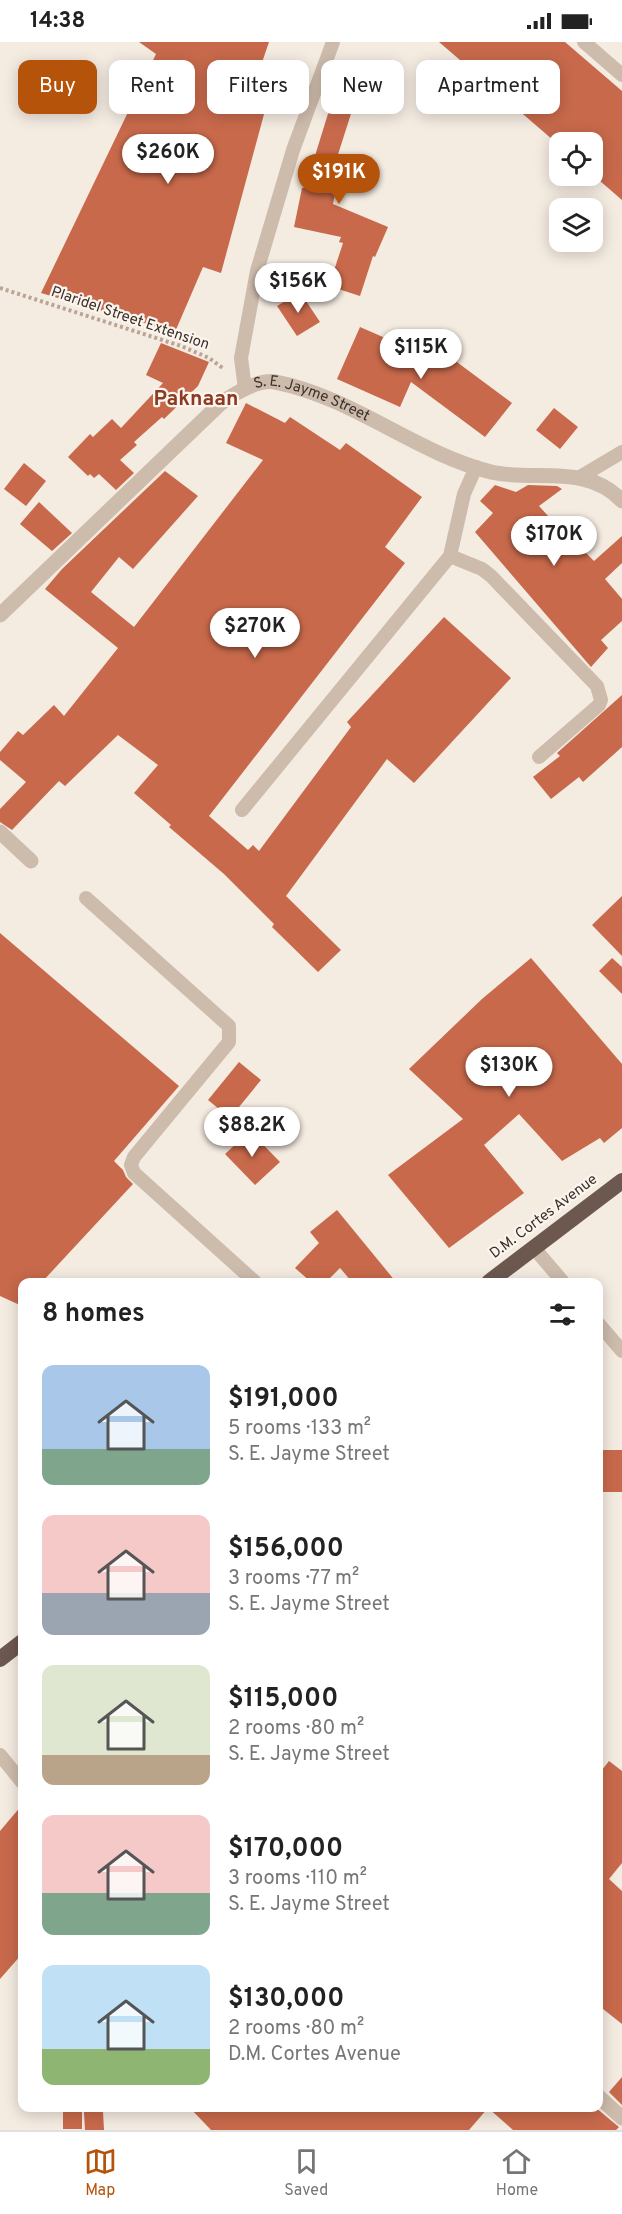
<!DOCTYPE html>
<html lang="en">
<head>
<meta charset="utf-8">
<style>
  :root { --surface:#fff; --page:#f6f6f6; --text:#222; --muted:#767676; --line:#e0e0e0; --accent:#b45309 }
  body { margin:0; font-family:Overpass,sans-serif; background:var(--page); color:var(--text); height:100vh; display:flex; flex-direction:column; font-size:22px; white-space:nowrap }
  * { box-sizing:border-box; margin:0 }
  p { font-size:20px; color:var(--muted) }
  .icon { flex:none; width:33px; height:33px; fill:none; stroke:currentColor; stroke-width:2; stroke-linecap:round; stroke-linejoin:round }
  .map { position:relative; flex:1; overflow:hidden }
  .side { position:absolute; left:18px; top:1236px; width:585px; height:834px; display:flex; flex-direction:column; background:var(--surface); border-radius:12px; box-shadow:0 3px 15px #0003 }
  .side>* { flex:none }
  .hud { position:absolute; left:18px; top:18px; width:586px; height:54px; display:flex; gap:12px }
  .tools { position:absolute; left:549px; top:90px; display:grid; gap:12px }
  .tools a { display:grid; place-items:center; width:54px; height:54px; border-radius:12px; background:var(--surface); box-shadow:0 3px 15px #0003; font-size:30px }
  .price { position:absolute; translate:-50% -51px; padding:0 14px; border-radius:21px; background:#fff; color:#222; font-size:20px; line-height:39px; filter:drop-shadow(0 2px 3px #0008) }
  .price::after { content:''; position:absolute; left:50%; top:36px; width:18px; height:14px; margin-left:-9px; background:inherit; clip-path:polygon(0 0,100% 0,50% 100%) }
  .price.active { background:var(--accent); color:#fff }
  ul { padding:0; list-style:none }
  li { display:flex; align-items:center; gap:18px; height:150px; padding:0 24px }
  li span { display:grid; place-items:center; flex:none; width:168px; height:120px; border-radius:12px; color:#555 }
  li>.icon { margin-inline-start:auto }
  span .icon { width:72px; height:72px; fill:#fffc; stroke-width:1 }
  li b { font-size:26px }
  h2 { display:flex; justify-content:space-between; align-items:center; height:72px; padding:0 24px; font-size:26px }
  .chip { padding:0 21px; border-radius:12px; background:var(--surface); box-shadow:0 3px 15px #0003; font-size:21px; line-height:54px }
  .chip.active { background:var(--accent); color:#fff }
  .status { display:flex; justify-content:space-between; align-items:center; height:42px; padding:0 30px; background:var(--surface); direction:ltr }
  .status svg { height:16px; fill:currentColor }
  .tabs { display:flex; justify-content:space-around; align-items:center; height:84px; border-top:2px solid var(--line); background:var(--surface); font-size:16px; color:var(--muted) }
  .tabs a { display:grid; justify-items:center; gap:3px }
  .tabs .active { color:var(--accent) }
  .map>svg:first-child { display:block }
  .building { fill:#c8694b }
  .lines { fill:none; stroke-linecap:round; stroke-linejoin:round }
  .path { stroke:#b9a596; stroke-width:4; stroke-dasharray:3 3; stroke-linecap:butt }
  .service { stroke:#cdbbac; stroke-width:14 }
  .minor { stroke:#cdbbac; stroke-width:15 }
  .tertiary { stroke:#cdbbac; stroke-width:15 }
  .trunk { stroke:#6c584f; stroke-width:16 }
  .labels { text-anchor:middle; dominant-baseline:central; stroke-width:4.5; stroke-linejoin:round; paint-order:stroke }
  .street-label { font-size:15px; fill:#3b302b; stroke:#fbf5ee }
  .district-label { font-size:21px; font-weight:bold; fill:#8c3b22; stroke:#fbf5ee }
</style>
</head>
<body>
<div class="status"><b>14:38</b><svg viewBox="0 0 49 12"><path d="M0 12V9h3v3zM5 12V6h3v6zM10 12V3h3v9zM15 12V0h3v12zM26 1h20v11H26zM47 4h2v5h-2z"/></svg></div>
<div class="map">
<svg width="622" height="2088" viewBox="0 0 622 2088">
  <rect width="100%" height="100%" fill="#f4ebe1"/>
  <path class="building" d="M139,0H269L257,35L273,39L221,231L203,225L175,290L41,251L156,12Z
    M439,0H565L622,49V158L592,132V100H560V104Z
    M336,46L357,53L326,150L335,152L333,162L388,185L375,215L373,214L360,254L329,244L343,201L339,200L341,195L294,185L302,146H305Z
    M300,250L320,280L297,294L277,264Z
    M360,285L440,320L446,312L512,361L485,395L411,340L400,365L337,337Z
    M161,301L209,320L198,344L164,377L162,375L134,400L137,403L120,418L134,431L116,448L99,432L94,436L90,432L88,434L68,415L90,392L93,395L112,377L121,386L163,341L146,333Z
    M246,361L285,381L290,375L340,408L346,401L422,455L385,505L405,521L209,774L248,808L253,803L259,809L351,685L347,680L444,575L511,636L414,741L387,717L286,854L341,908L318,930L272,885L274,882L224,832L169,785L171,783L134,751L158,723L118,693L65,744L59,739L12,788L0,780V767L26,740L0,718V710L18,689L23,693L54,663L64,674L118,606L45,547L62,527L165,429L198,454L133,527L119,515L91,550L134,585L263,418L226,401Z
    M554,366L578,385L560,407L536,388Z
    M24,421L46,439L26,464L4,447Z
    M495,443L516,450L528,443L557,444L562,447L539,464L569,497L571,496L594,519L622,494V521L605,537L622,557V579L601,598L608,606L591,625L475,490L493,471L480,459Z
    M39,460L72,491L52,509L20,482Z
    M622,653V705L583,740L579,735L551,757L533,735L560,714L557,711Z
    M622,854V914L592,883Z
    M0,891L179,1044L114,1119L123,1128L126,1135L133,1142L42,1240H22V1264L0,1254Z
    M531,916L622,1022V1086L604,1101L600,1096L562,1119L519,1072L484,1103L524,1151L449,1206L388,1133L463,1077L409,1027L482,957Z
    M612,916L622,925V952L599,929Z
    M239,1020L261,1038L230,1076L208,1058Z
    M250,1089L280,1120L255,1143L225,1112Z
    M337,1168L396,1240H352L340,1226L326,1240H311L295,1226L319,1201L310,1190Z
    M598,1408H622V1450H598Z
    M609,1719L622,1729V1821L609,1837L622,1849V1982L598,1963V1733Z
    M22,1763V1912L0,1937V1789Z
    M622,2035V2063L609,2050Z
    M190,2066H596L619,2085L616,2088H513L488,2066L469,2088H211Z
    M63,2068H82V2087H63Z
    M103,2069L104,2088H85L84,2070Z"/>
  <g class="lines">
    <path class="path" d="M0,246L181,304L209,316L224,327"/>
    <path class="service" d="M584,0L622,33
      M245,347L241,316L257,229L293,108L333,0
      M580,435L622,410
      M450,514L482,527L491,534L597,644L601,658L599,663L539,715
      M242,768L450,514L464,452L476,425
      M86,856L229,984V1000L134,1115L131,1123L134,1131L255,1240
      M534,1206L563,1240
      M598,1281L622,1309
      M0,1713L22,1740"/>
    <path class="minor" d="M0,790L31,819
      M598,2054L622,2076"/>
    <path class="tertiary" id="s1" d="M0,573L221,361C234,352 258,337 275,340C353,355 415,411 491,430C535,440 587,421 622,459"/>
    <path class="trunk" d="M489,1240L622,1139
      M0,1617L22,1600"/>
  </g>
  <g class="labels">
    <g class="street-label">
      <text transform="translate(130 277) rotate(19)">Plaridel Street Extension</text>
      <text stroke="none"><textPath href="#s1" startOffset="405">S. E. Jayme Street</textPath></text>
      <text transform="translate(544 1175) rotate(-37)">D.M. Cortes Avenue</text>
    </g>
    <g class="district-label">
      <text x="196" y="357">Paknaan</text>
    </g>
  </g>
</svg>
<div class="tools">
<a><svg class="icon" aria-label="locate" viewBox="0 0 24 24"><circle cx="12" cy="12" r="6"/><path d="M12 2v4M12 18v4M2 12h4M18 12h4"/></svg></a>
<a><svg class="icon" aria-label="layers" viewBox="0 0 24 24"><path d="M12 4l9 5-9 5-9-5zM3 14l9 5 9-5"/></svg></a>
</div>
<b class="price" style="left:168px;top:143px">$260K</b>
<b class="price active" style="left:339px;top:163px">$191K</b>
<b class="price" style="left:298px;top:272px">$156K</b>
<b class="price" style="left:421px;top:338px">$115K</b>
<b class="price" style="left:554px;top:525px">$170K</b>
<b class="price" style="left:255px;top:617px">$270K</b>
<b class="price" style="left:509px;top:1056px">$130K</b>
<b class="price" style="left:252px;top:1116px">$88.2K</b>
<div class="hud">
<a class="chip active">Buy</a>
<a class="chip">Rent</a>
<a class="chip">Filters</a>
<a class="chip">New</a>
<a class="chip">Apartment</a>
</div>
<section class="side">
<h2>8 homes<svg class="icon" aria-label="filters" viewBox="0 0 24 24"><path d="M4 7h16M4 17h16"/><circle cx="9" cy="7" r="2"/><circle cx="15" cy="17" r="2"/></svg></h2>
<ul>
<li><span style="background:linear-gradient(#a9c7e8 70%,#7fa58c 0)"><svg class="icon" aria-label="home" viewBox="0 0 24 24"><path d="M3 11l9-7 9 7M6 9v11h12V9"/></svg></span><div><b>$191,000</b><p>5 rooms · 133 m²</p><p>S. E. Jayme Street</p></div></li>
<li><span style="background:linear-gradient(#f6c9c9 65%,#9aa5b1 0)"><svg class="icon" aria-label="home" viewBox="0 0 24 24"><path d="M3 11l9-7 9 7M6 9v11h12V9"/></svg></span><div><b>$156,000</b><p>3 rooms · 77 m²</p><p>S. E. Jayme Street</p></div></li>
<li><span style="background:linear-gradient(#dfe7d0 75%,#b9a48a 0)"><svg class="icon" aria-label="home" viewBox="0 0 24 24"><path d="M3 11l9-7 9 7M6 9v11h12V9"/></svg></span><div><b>$115,000</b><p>2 rooms · 80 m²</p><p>S. E. Jayme Street</p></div></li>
<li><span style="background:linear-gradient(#f6c9c9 65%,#7fa58c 0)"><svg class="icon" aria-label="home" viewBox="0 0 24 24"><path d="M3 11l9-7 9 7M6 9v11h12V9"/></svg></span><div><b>$170,000</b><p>3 rooms · 110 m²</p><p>S. E. Jayme Street</p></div></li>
<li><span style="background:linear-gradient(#bfe0f5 70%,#8fb573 0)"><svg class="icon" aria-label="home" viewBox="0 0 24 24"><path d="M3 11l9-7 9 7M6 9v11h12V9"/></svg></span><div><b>$130,000</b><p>2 rooms · 80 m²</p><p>D.M. Cortes Avenue</p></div></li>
</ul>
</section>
</div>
<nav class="tabs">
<a class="active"><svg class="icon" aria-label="map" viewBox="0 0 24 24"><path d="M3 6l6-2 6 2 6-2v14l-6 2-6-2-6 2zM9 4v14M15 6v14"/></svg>Map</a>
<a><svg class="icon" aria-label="saved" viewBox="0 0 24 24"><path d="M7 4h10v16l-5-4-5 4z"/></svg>Saved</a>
<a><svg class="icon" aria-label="home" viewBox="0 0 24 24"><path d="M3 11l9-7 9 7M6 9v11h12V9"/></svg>Home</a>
</nav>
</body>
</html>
